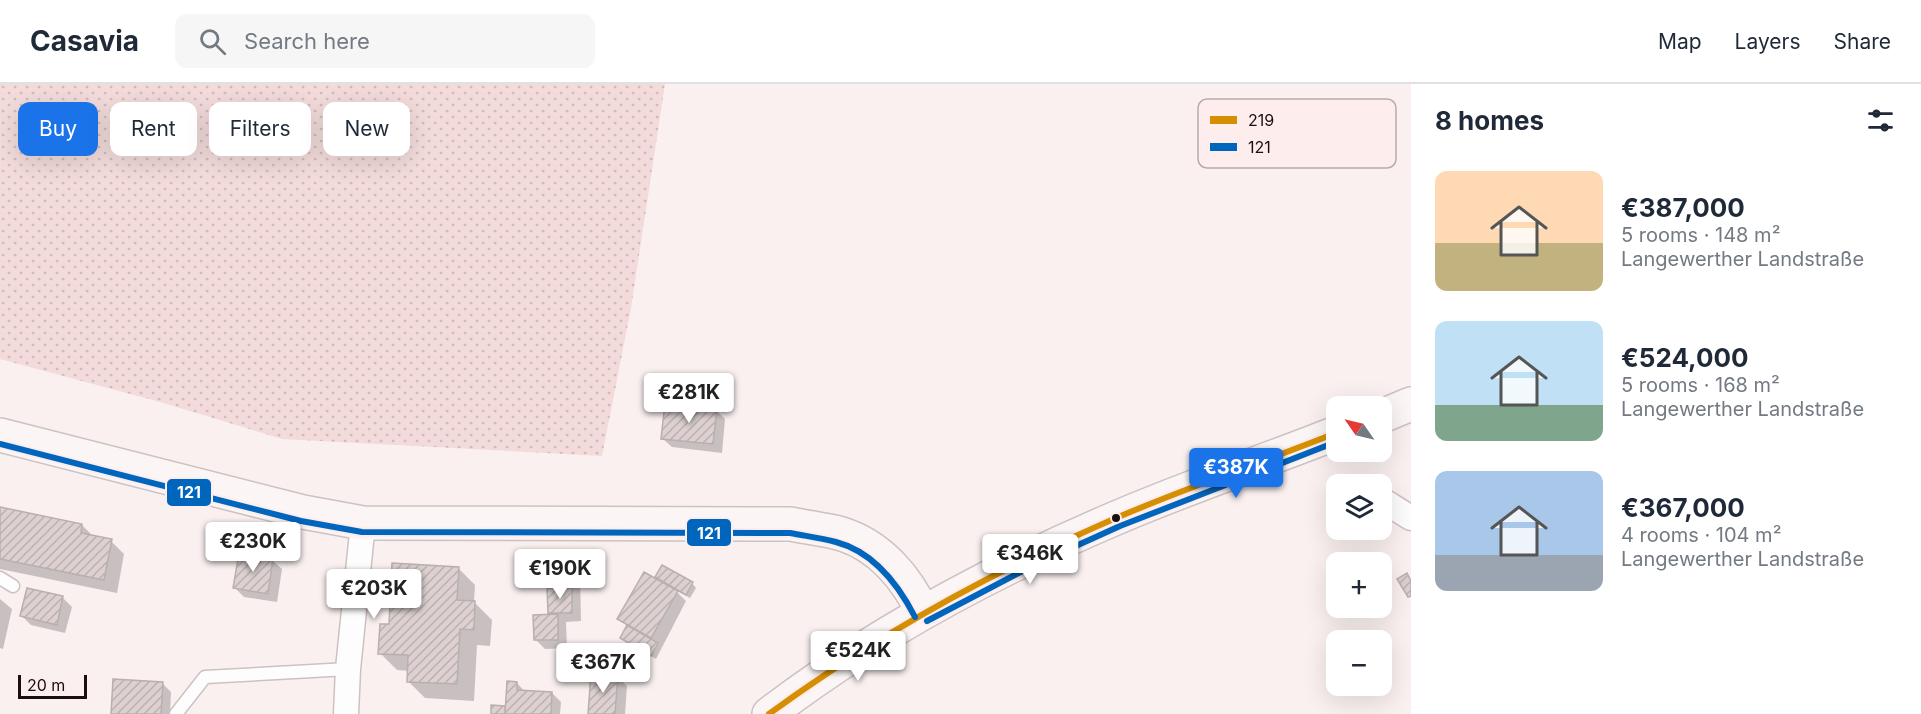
<!DOCTYPE html>
<html lang="en">
<head>
<meta charset="utf-8">
<style>
  :root { --surface:#fff; --page:#f6f6f7; --text:#1f2937; --muted:#747a83; --line:#e0e1e3; --accent:#1a73e8 }
  body { margin:0; font-family:Inter,sans-serif; background:var(--page); color:var(--text); height:100vh; display:flex; flex-direction:column; font-size:22px; white-space:nowrap }
  * { box-sizing:border-box; margin:0 }
  p { font-size:20px; color:var(--muted) }
  .icon { flex:none; width:33px; height:33px; fill:none; stroke:currentColor; stroke-width:2; stroke-linecap:round; stroke-linejoin:round }
  .map { position:relative; flex:1; overflow:hidden }
  .side { display:flex; flex-direction:column; background:var(--surface); width:510px }
  .side>* { flex:none }
  .top-card { position:absolute; left:18px; top:18px; width:570px; height:54px; display:flex; gap:12px }
  .needle { width:39px; rotate:304deg }
  .buttons { position:absolute; left:1326px; top:312px; display:grid; gap:12px }
  .buttons a { display:grid; place-items:center; width:66px; height:66px; border-radius:12px; background:var(--surface); box-shadow:0 6px 24px #0002; font-size:30px }
  .scale { position:absolute; left:18px; bottom:15px; width:69px; box-sizing:border-box; padding-left:6px; border:3px solid #1a0e0e; border-top:0; font-size:16px; line-height:21px; white-space:nowrap; color:#1a0e0e; -webkit-text-stroke:4px #fdeded; paint-order:stroke }
  .price { position:absolute; translate:-50% -51px; padding:0 14px; border-radius:6px; background:#fff; color:#222; font-size:20px; line-height:39px; filter:drop-shadow(0 2px 3px #0008) }
  .price::after { content:''; position:absolute; left:50%; top:36px; width:18px; height:14px; margin-left:-9px; background:inherit; clip-path:polygon(0 0,100% 0,50% 100%) }
  .price.on { background:var(--accent); color:#fff }
  ul { padding:0; list-style:none }
  li { display:flex; align-items:center; gap:18px; height:150px; padding:0 24px }
  li span { display:grid; place-items:center; flex:none; width:168px; height:120px; border-radius:12px; color:#555 }
  li>.icon { margin-inline-start:auto }
  span .icon { width:72px; height:72px; fill:#fffc; stroke-width:1 }
  li b { font-size:26px }
  h2 { display:flex; justify-content:space-between; align-items:center; height:72px; padding:0 24px; font-size:26px }
  .tag { padding:0 21px; border-radius:12px; background:var(--surface); box-shadow:0 6px 24px #0002; font-size:21px; line-height:54px }
  .tag.on { background:var(--accent); color:#fff }
  header { display:flex; align-items:center; gap:36px; box-sizing:border-box; height:84px; padding:0 30px; background:var(--surface); border-bottom:2px solid var(--line) }
  header strong { font-size:28px }
  nav { display:flex; gap:33px; margin-inline-start:auto; font-size:21px }
  .search { width:420px; height:54px; background:var(--page); display:flex; align-items:center; gap:15px; box-sizing:border-box; padding:0 21px; border-radius:12px; color:var(--muted); font-size:22px }
  main { display:flex; flex:1; min-height:0 }
  .map>svg:first-child { display:block }
  .grass { fill:url(#grass-dots) }
  .shadow { fill:#0003 }
  .building { fill:url(#building-hatch); stroke:#baafaf; stroke-width:1.5 }
  .lines { fill:none; stroke-linecap:round; stroke-linejoin:round }
  .lane-casing { stroke:#cdc2c2; stroke-width:15 }
  .street-casing { stroke:#cdc2c2; stroke-width:27 }
  .secondary-casing { stroke:#cdc2c2; stroke-width:36 }
  .lane { stroke:#fefdfd; stroke-width:12 }
  .street { stroke:#fefdfd; stroke-width:24 }
  .secondary { stroke:#fbf5f5; stroke-width:33 }
  .bus-1-casing { stroke:#fdeded; stroke-width:10 }
  .bus-2-casing { stroke:#fdeded; stroke-width:10 }
  .bus-1 { stroke:#d68f02; stroke-width:6 }
  .bus-2 { stroke:#0065bd; stroke-width:6 }
  .bus-dot { fill:#1a0e0e; stroke:#fdeded; stroke-width:2 }
  .key { fill:#fdeded; stroke:#b9aaaa; stroke-width:1.5 }
  .key-label { font-size:16px; fill:#1a0e0e }
  .line-badge { stroke:#fdeded; stroke-width:2 }
  .badge-label { font-size:16px; text-anchor:middle; font-weight:bold; fill:#fff }
</style>
</head>
<body>
<header>
<strong>Casavia</strong>
<div class="search"><svg class="icon" aria-label="search" viewBox="0 0 24 24"><circle cx="10" cy="10" r="6"/><path d="M15 15l6 6"/></svg>Search here</div>
<nav><a>Map</a><a>Layers</a><a>Share</a></nav>
</header>
<main>
<div class="map">
<svg width="1411" height="630" viewBox="0 0 1411 630">
  <defs>
    <pattern id="grass-dots" width="8" height="8" patternUnits="userSpaceOnUse" patternTransform="scale(1.5)"><rect width="8" height="8" fill="#f2dbda"/><path d="M2 2h.1M6 6h.1" fill="none" stroke="#cfbbba" stroke-width="1.8" stroke-linecap="round"/></pattern>
    <pattern id="building-hatch" width="6" height="6" patternUnits="userSpaceOnUse" patternTransform="scale(1.5)"><rect width="6" height="6" fill="#dcd0d0"/><path d="M-1 1l2-2M0 6l6-6M5 7l2-2" fill="none" stroke="#bcb1b1"/></pattern>
  </defs>
  <rect width="100%" height="100%" fill="#faf0f0"/>
  <path class="grass" d="M0,0H665L631,224L602,372L282,355L160,318L0,275Z"/>
  <path class="shadow" d="M716,326L725,335L722,369L672,363L662,354Z
    M0,425L82,441L94,453L111,457L124,470L117,509L0,485Z
    M272,476L282,485L277,518L244,513L235,504Z
    M571,479L580,488L581,537L566,538L567,564L545,565L535,555L549,532L548,480Z
    M458,484L475,501L474,518L492,536L490,562L477,561L474,617L425,614L408,597L409,587L397,586L380,569L390,542Z
    M657,493L692,499L696,504L690,514L675,506L686,517L656,575L622,554L628,543L619,534L663,499Z
    M28,505L63,514L72,523L65,549L31,541L22,532Z
    M0,515L12,525L3,565L0,564Z
    M618,593L627,602L625,630H590Z
    M162,599L171,608L170,630H113Z
    M517,599L525,608L552,609L561,618L560,630H492L505,623L507,625Z"/>
  <path class="building" d="M665,319L717,325L713,360L661,355Z
    M0,423L82,440L81,449L112,455L104,496L0,475Z
    M239,469L273,474L268,510L233,504Z
    M547,478H571L572,503L548,504Z
    M392,479L459,483L457,516L475,517L474,546L460,545L457,600L407,598L408,571L378,570L380,540H389Z
    M662,481L693,498L686,511L655,493Z
    M644,488L678,507L651,554L617,535Z
    M1407,489L1411,497V512L1408,513L1397,495Z
    M27,504L63,512L57,541L20,532Z
    M547,504H572V529H548Z
    M558,530V556H534L533,531Z
    M627,541L658,559L651,572L620,554Z
    M591,589L618,591L615,630H588Z
    M113,595L163,598L161,630H111Z
    M507,597L517,598V606L552,608L551,630H505Z
    M491,621L505,622V630H491Z"/>
  <g class="lines">
    <defs>
      <path id="lane" d="M0,494L13,502
        M176,630L205,593L348,585"/>
      <path id="street" d="M1382,416L1411,434
        M346,630L348,585L363,439"/>
      <path id="secondary" d="M1382,332L1411,320
        M0,351L303,428L363,439L791,440C808,444 825,445 842,450C880,462 907,494 923,529
        M769,630C875,549 994,486 1116,434C1188,403 1263,378 1336,349"/>
    </defs>
    <use href="#lane" class="lane-casing"/>
    <use href="#street" class="street-casing"/>
    <use href="#secondary" class="secondary-casing"/>
    <use href="#lane" class="lane"/>
    <use href="#street" class="street"/>
    <use href="#secondary" class="secondary"/>
    <defs>
      <path id="bus-1" d="M769,630C877,551 993,487 1116,434C1188,403 1263,378 1336,349"/>
      <path id="bus-2" d="M0,360L301,437L362,448L790,449C805,452 821,454 836,458C874,468 898,500 915,533
        M927,537L1034,481L1120,442L1336,358"/>
    </defs>
    <use href="#bus-1" class="bus-1-casing"/>
    <use href="#bus-2" class="bus-2-casing"/>
    <use href="#bus-1" class="bus-1"/>
    <use href="#bus-2" class="bus-2"/>
  </g>
  <circle class="bus-dot" cx="1116" cy="434" r="5"/>
  <rect x="1198" y="15" width="198" height="69" rx="9" class="key"/>
  <rect x="1210" y="32" width="27" height="8" fill="#d68f02"/>
  <rect x="1210" y="59" width="27" height="8" fill="#0065bd"/>
  <g class="key-label">
    <text x="1248" y="42">219</text>
    <text x="1248" y="69">121</text>
  </g>
  <g class="line-badge">
    <rect x="166" y="394" width="46" height="29" rx="6" fill="#0065bd"/>
    <rect x="686" y="434" width="46" height="29" rx="6" fill="#0065bd"/>
  </g>
  <g class="badge-label">
    <text x="189" y="414">121</text>
    <text x="709" y="455">121</text>
  </g>
</svg>
<div class="buttons">
<a><svg class="needle" viewBox="-14 -14 28 28"><path d="M0-13l5 13h-10z" fill="#e53935"/><path d="M0 13l5-13h-10z" fill="#747a83"/></svg></a>
<a><svg class="icon" aria-label="layers" viewBox="0 0 24 24"><path d="M12 4l9 5-9 5-9-5zM3 14l9 5 9-5"/></svg></a>
<a>+</a>
<a>−</a>
</div>
<div class="scale">20 m</div>
<b class="price" style="left:689px;top:340px">€281K</b>
<b class="price on" style="left:1236px;top:415px">€387K</b>
<b class="price" style="left:253px;top:489px">€230K</b>
<b class="price" style="left:1030px;top:501px">€346K</b>
<b class="price" style="left:560px;top:516px">€190K</b>
<b class="price" style="left:374px;top:536px">€203K</b>
<b class="price" style="left:858px;top:598px">€524K</b>
<b class="price" style="left:603px;top:610px">€367K</b>
<div class="top-card">
<a class="tag on">Buy</a>
<a class="tag">Rent</a>
<a class="tag">Filters</a>
<a class="tag">New</a>
</div>
</div>
<section class="side">
<h2>8 homes<svg class="icon" aria-label="filters" viewBox="0 0 24 24"><path d="M4 7h16M4 17h16"/><circle cx="9" cy="7" r="2"/><circle cx="15" cy="17" r="2"/></svg></h2>
<ul>
<li><span style="background:linear-gradient(#ffd9b3 60%,#c2b280 0)"><svg class="icon" aria-label="home" viewBox="0 0 24 24"><path d="M3 11l9-7 9 7M6 9v11h12V9"/></svg></span><div><b>€387,000</b><p>5 rooms · 148 m²</p><p>Langewerther Landstraße</p></div></li>
<li><span style="background:linear-gradient(#bfe0f5 70%,#7fa58c 0)"><svg class="icon" aria-label="home" viewBox="0 0 24 24"><path d="M3 11l9-7 9 7M6 9v11h12V9"/></svg></span><div><b>€524,000</b><p>5 rooms · 168 m²</p><p>Langewerther Landstraße</p></div></li>
<li><span style="background:linear-gradient(#a9c7e8 70%,#9aa5b1 0)"><svg class="icon" aria-label="home" viewBox="0 0 24 24"><path d="M3 11l9-7 9 7M6 9v11h12V9"/></svg></span><div><b>€367,000</b><p>4 rooms · 104 m²</p><p>Langewerther Landstraße</p></div></li>
</ul>
</section>
</main>
</body>
</html>
